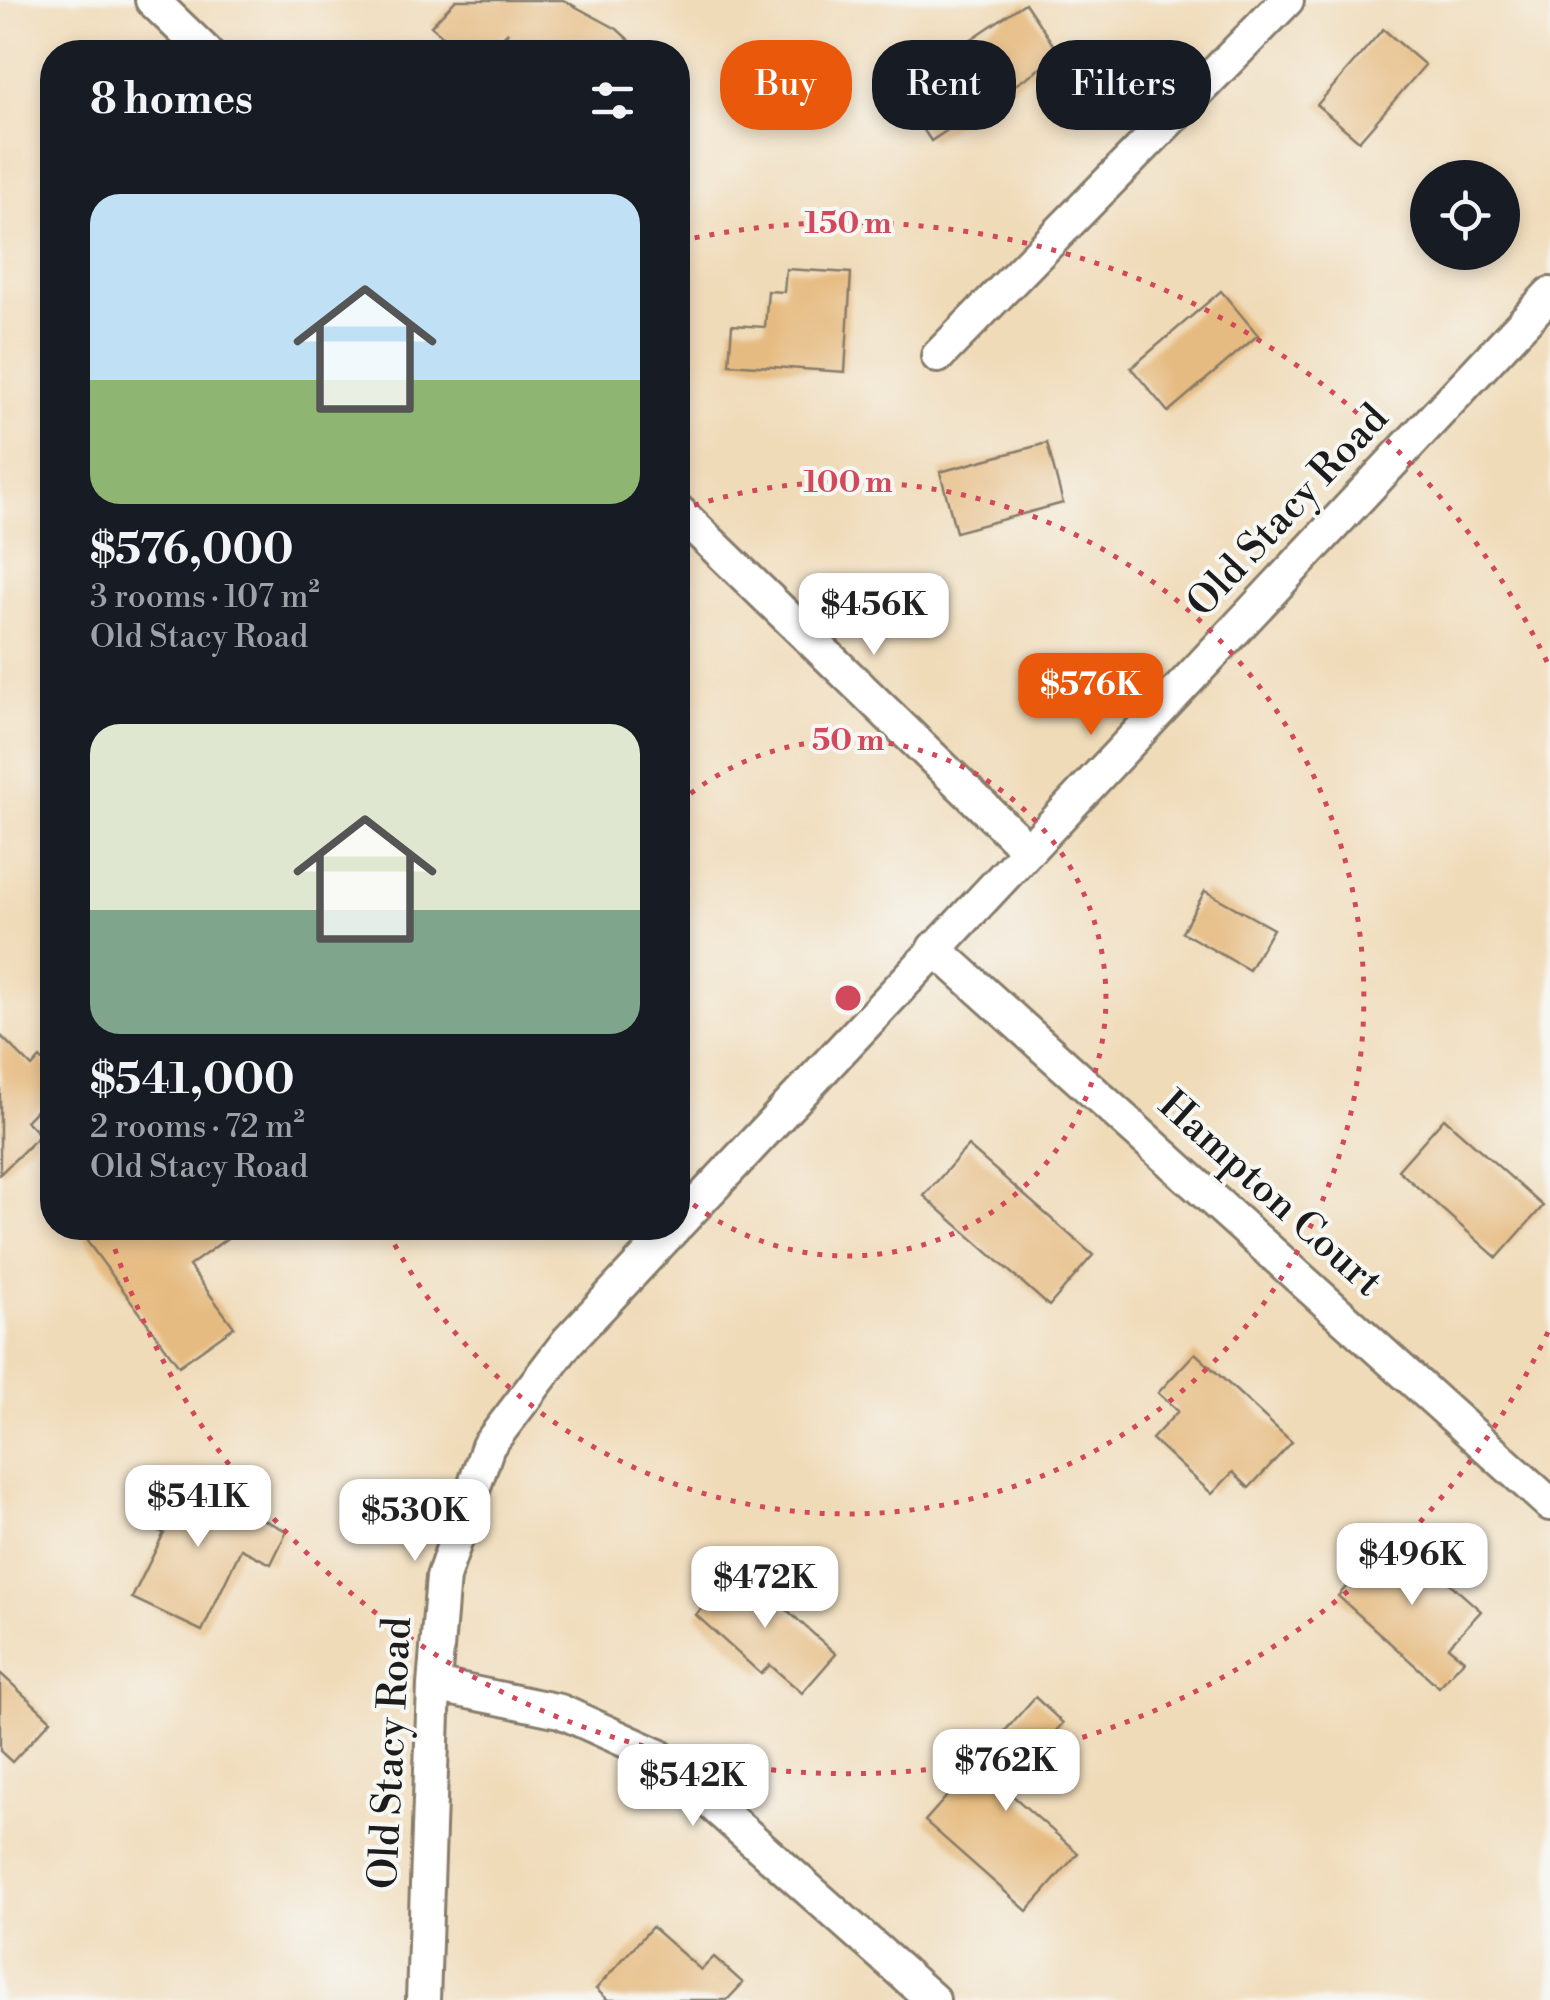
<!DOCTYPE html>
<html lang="en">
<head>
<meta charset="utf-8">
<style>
  :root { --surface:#171b24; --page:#242831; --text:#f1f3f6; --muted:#9ea1a6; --accent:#ea580c }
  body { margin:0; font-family:"Libre Bodoni",serif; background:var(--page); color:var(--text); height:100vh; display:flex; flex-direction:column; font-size:38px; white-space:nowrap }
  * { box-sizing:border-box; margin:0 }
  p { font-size:32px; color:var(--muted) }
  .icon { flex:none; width:55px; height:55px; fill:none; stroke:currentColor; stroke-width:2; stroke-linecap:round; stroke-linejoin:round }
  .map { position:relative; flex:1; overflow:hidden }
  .panel { position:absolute; left:40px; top:40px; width:650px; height:1200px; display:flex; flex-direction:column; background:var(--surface); border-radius:40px; box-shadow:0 5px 15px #0003 }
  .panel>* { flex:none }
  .guide { position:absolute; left:720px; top:40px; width:680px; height:90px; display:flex; gap:20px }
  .tools { position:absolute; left:1410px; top:160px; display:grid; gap:20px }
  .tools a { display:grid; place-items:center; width:110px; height:110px; border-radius:50%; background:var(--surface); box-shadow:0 5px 15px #0003; font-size:50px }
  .price { position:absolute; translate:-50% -85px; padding:0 22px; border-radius:20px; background:#fff; color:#222; font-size:32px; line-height:65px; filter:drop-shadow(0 2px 5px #0008) }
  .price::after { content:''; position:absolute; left:50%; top:60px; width:30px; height:22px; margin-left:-15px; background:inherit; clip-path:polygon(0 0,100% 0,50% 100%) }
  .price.active { background:var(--accent); color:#fff }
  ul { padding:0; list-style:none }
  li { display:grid; align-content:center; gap:20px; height:530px; padding:0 50px }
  li span { display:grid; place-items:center; height:310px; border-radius:30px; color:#555 }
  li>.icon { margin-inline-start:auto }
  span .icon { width:180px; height:180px; fill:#fffc; stroke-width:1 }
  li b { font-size:42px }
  h2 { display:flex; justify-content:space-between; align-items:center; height:120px; padding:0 50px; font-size:42px }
  .chip { padding:0 35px; border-radius:40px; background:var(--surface); box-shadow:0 5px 15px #0003; font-size:35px; line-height:90px }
  .chip.active { background:var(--accent); color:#fff }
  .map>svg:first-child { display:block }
  .building { fill:#e6bb81 }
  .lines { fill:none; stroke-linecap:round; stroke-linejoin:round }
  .street-casing { stroke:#867c6a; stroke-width:38 }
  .street { stroke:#fff; stroke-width:32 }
  .ring { fill:none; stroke:#d1495b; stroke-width:5; stroke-dasharray:5 10 }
  .labels { text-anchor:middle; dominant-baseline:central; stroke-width:8; stroke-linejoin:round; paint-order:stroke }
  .street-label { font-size:40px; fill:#1c1c1c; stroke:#f6f6f2 }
  .centre { fill:#d1495b; stroke:#f6f6f2; stroke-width:5 }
  .ring-label { font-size:30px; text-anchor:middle; font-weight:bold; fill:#d1495b; stroke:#f6f6f2; stroke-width:8; stroke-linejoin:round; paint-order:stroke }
</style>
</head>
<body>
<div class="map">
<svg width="1550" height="2000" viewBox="0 0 1550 2000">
  <rect width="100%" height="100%" fill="#f6f6f2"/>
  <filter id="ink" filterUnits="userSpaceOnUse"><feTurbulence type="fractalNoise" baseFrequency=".01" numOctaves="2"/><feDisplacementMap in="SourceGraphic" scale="20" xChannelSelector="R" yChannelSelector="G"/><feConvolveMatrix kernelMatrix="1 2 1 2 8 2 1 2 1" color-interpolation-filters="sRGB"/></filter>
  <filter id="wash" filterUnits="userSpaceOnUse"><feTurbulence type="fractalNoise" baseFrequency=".0048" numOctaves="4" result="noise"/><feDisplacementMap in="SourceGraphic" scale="40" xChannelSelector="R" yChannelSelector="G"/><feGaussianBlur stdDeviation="2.25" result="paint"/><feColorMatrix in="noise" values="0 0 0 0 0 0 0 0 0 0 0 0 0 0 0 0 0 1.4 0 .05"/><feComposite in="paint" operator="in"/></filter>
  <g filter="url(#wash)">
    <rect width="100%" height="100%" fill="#f0dbb9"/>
    <g id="blocks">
      <path class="building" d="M456,0H563L617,29L642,52H497L508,32L488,52H437L445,38L431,26Z
        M1025,3L1060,55L931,141L897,89Z
        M1383,29L1425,65L1359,141L1317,105Z
        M786,269L851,273L845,372L729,364L732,325L765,327L768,291L784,292Z
        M1221,291L1258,335L1168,412L1131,368Z
        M1047,443L1063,503L956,532L940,472Z
        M1205,891L1273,929L1249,970L1182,932Z
        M0,1035L32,1067L40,1058L52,1071V1094L26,1121L40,1135L0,1174Z
        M1444,1118L1543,1206L1497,1258L1398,1170Z
        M968,1146L1093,1255L1049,1306L924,1196Z
        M98,1228H235L237,1231L189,1266L234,1327L179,1366L84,1237Z
        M1195,1353L1292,1442L1249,1488L1233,1472L1212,1494L1152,1439L1178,1411L1158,1393Z
        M166,1473L287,1531L271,1564L241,1549L202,1631L132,1598L164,1533L142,1523Z
        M1394,1534L1481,1611L1448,1647L1464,1660L1439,1687L1338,1596Z
        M739,1567L836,1654L802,1693L770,1665L761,1674L696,1615Z
        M0,1673L51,1720L12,1762L0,1751Z
        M1035,1697L1063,1723L1004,1788L1078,1853L1027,1911L925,1821Z
        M652,1927L701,1970L714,1957L743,1983L727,2000H608L596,1989Z"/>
    </g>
  </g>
  <g filter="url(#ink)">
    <use href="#blocks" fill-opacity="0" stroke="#867c6a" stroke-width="2.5"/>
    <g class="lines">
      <defs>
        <path id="street" d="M152,0L206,52
          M938,356L1287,0
          M678,511L1028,850
          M934,948L1550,1504
          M678,1224L1550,294
          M434,1685L560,1711L657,1755L933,2000
          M423,2000L434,1685L443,1577L488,1446L568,1341L674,1228"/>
      </defs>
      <use href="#street" class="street-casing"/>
      <use href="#street" class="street"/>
    </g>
  </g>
  <g class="ring">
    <path d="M679 803A258 258 0 1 1 679 1193"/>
    <path d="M680 510A516 516 0 1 1 386 1228"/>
    <path d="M1548 1332A775 775 0 0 1 109 1231M680 241A775 775 0 0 1 1548 664"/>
  </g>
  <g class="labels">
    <g class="street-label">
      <text transform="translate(1288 511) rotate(-47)">Old Stacy Road</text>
      <text transform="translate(1270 1194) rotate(42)">Hampton Court</text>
      <text transform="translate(391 1753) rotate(-87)">Old Stacy Road</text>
    </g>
  </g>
  <circle cx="848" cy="998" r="15" class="centre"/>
  <g class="ring-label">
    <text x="848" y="233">150 m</text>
    <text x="848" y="492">100 m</text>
    <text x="848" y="750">50 m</text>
  </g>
</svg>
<div class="tools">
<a><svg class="icon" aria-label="locate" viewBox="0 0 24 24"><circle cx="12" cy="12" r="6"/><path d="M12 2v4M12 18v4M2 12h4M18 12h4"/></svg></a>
</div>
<b class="price" style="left:874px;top:658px">$456K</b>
<b class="price active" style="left:1091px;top:738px">$576K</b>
<b class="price" style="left:198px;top:1550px">$541K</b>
<b class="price" style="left:415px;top:1564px">$530K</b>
<b class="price" style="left:1412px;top:1608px">$496K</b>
<b class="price" style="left:765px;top:1631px">$472K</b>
<b class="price" style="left:1006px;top:1814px">$762K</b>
<b class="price" style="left:693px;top:1829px">$542K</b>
<div class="guide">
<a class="chip active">Buy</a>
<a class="chip">Rent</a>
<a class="chip">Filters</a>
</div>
<section class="panel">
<h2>8 homes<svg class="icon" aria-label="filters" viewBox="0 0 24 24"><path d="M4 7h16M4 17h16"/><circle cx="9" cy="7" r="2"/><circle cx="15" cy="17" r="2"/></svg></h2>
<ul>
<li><span style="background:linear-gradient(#bfe0f5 60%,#8fb573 0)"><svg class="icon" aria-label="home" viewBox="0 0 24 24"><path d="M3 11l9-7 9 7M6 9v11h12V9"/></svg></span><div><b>$576,000</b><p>3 rooms · 107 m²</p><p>Old Stacy Road</p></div></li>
<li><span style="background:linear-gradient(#dfe7d0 60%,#7fa58c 0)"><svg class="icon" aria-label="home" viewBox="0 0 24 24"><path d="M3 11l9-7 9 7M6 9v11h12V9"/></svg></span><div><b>$541,000</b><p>2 rooms · 72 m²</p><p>Old Stacy Road</p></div></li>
</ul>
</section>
</div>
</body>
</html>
